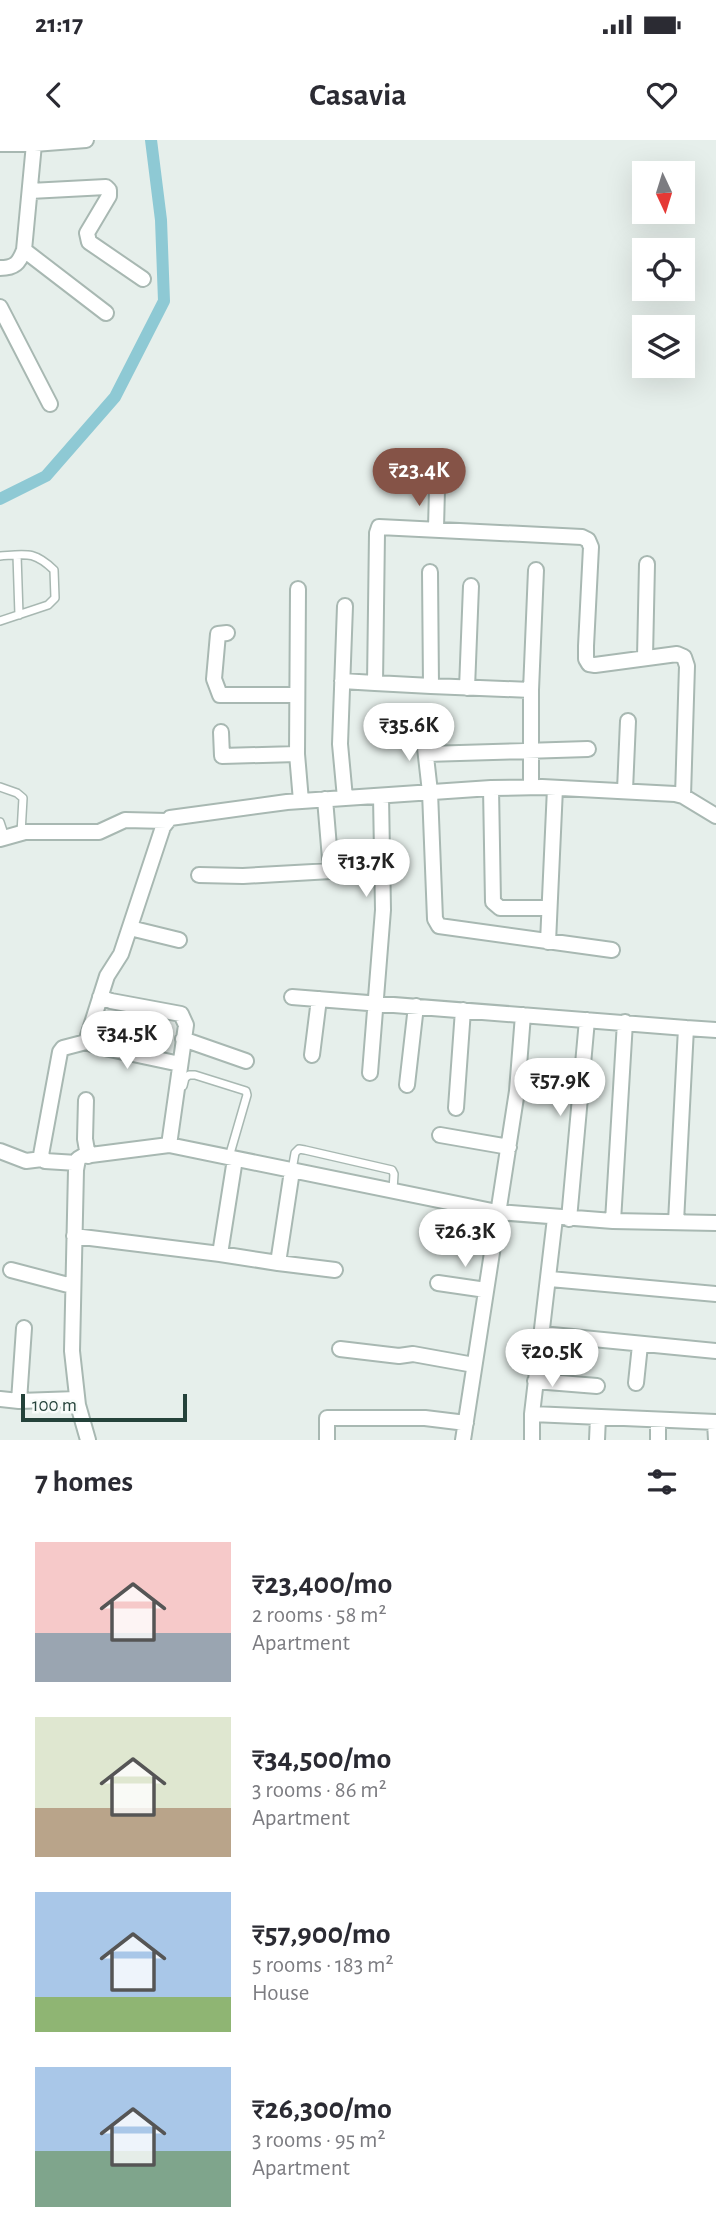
<!DOCTYPE html>
<html lang="en">
<head>
<meta charset="utf-8">
<style>
  :root { --surface:#fff; --page:#f7f7f7; --text:#2b2b33; --muted:#7c7c81; --accent:#855347 }
  body { margin:0; font-family:"Alegreya Sans",sans-serif; background:var(--page); color:var(--text); height:100vh; display:flex; flex-direction:column; font-size:26px; white-space:nowrap }
  * { box-sizing:border-box; margin:0 }
  p { font-size:23px; color:var(--muted) }
  .icon { flex:none; width:38px; height:38px; fill:none; stroke:currentColor; stroke-width:2; stroke-linecap:round; stroke-linejoin:round }
  .map { position:relative; height:1300px; overflow:hidden }
  .panel { display:flex; flex-direction:column; background:var(--surface); flex:1 }
  .panel>* { flex:none }
  .needle { width:46px; rotate:176deg }
  .tools { position:absolute; left:632px; top:21px; display:grid; gap:14px }
  .tools a { display:grid; place-items:center; width:63px; height:63px; border-radius:0px; background:var(--surface); box-shadow:0 7px 28px #0002; font-size:35px }
  .scale { position:absolute; left:21px; bottom:18px; width:166px; box-sizing:border-box; padding-left:7px; border:4px solid #24423a; border-top:0; font-size:19px; line-height:24px; white-space:nowrap; color:#24423a; -webkit-text-stroke:5px #f7fbf9; paint-order:stroke }
  .price { position:absolute; translate:-50% -60px; padding:0 16px; border-radius:24px; background:#fff; color:#222; font-size:23px; line-height:46px; filter:drop-shadow(0 2px 4px #0008) }
  .price::after { content:''; position:absolute; left:50%; top:42px; width:21px; height:16px; margin-left:-10px; background:inherit; clip-path:polygon(0 0,100% 0,50% 100%) }
  .price.current { background:var(--accent); color:#fff }
  ul { padding:0; list-style:none }
  li { display:flex; align-items:center; gap:21px; height:175px; padding:0 35px }
  li span { display:grid; place-items:center; flex:none; width:196px; height:140px; border-radius:0px; color:#555 }
  li>.icon { margin-inline-start:auto }
  span .icon { width:84px; height:84px; fill:#fffc; stroke-width:1 }
  li b { font-size:30px }
  h2 { display:flex; justify-content:space-between; align-items:center; height:84px; padding:0 35px; font-size:30px }
  .status { display:flex; justify-content:space-between; align-items:center; height:49px; padding:0 35px; background:var(--surface); direction:ltr }
  .status svg { height:19px; fill:currentColor }
  header { display:flex; justify-content:space-between; align-items:center; height:91px; padding:0 35px; background:var(--surface); font-size:32px; font-weight:600 }
  .map>svg:first-child { display:block }
  .lines { fill:none; stroke-linecap:round; stroke-linejoin:round }
  .canal { stroke:#8ec9d4; stroke-width:12 }
  .service-casing { stroke:#a8b8b2; stroke-width:10 }
  .minor-casing { stroke:#a8b8b2; stroke-width:18 }
  .service { stroke:#fff; stroke-width:7 }
  .minor { stroke:#fff; stroke-width:14 }
</style>
</head>
<body>
<div class="status"><b>21:17</b><svg viewBox="0 0 49 12"><path d="M0 12V9h3v3zM5 12V6h3v6zM10 12V3h3v9zM15 12V0h3v12zM26 1h20v11H26zM47 4h2v5h-2z"/></svg></div>
<header><svg class="icon" aria-label="back" viewBox="0 0 24 24"><path d="M15 5l-7 7 7 7"/></svg>Casavia<svg class="icon" aria-label="heart" viewBox="0 0 24 24"><path d="M12 20l-8-8c-3-5 5-10 8-4 3-6 11-1 8 4z"/></svg></header>
<div class="map">
<svg width="716" height="1300" viewBox="0 0 716 1300">
  <rect width="100%" height="100%" fill="#e6efeb"/>
  <g class="lines">
    <path class="canal" d="M0,359L46,336L115,257L164,161L161,80L151,0"/>
    <defs>
      <path id="service" d="M17,415L19,475
        M0,416C27,414 34,411 54,430L55,458L48,465L0,481
        M0,647L17,653L23,658L21,693
        M0,682L5,697
        M183,946L185,938L189,935H195L246,951L247,955L229,1017
        M292,1030L295,1013L299,1009L305,1010L392,1030L394,1034L393,1050"/>
      <path id="minor" d="M34,0V4L86,0
        M0,4H34L24,110C19,123 15,128 0,128
        M30,51L106,47L109,50V56L87,93L89,102L143,139
        M24,110L106,173
        M0,167L50,264
        M436,388L437,349
        M430,432L431,546L531,550
        M298,449L297,614L301,661
        M227,493L218,494L214,539L220,555H297
        M645,517L647,424
        M342,541L375,543
        M431,546L375,543L377,393L379,387L582,397L588,400L591,407L586,506V519L589,524L595,525L677,514L684,517L687,526L683,656
        M467,548L471,446
        M423,590L430,652L435,779L439,786L612,810
        M221,592L222,616L297,614
        M426,614L588,609
        M531,647V550L536,430
        M491,648L493,762L500,768H549
        M625,650L628,581
        M345,658L340,604L345,466
        M0,699L25,692H99L125,680L167,681
        M199,735L243,736L331,731L325,659
        M130,788L179,800
        M548,802L555,648
        M100,857L111,861L181,874L186,885L169,1005
        M292,857L686,888
        M183,899L246,921
        M86,902L100,907L180,924
        M312,915L319,859
        M370,933L383,770L381,656
        M407,945L416,866
        M86,960L85,999L88,1016
        M456,968L463,870
        M440,995L509,1007
        M0,1011L26,1021L42,1019
        M235,1019L220,1114L278,1123L292,1031
        M77,1023L45,1021L41,1015L60,912L63,908L86,902L107,836L121,814L163,687L170,678L287,662L491,648L542,647L675,654L683,656L716,676
        M555,1078L532,1274L716,1282
        M569,1079L587,880
        M613,1081L625,882
        M676,1082L686,888L716,890
        M74,1096L220,1114
        M278,1123L335,1130
        M11,1130L72,1146
        M550,1139L716,1154
        M438,1143L486,1150
        M542,1194L716,1211
        M340,1209L399,1216L413,1214L474,1225
        M535,1241L597,1246
        M636,1243L640,1205
        M0,1259L19,1261L77,1259
        M19,1261L24,1188
        M715,1282L716,1300
        M88,1300L78,1265L72,1211L76,1030L78,1019L83,1016L169,1005L497,1072L613,1081L716,1083
        M327,1300V1278H425L466,1283
        M463,1300L517,951L523,875
        M532,1300V1274
        M597,1300L598,1277
        M658,1300V1280"/>
    </defs>
    <use href="#service" class="service-casing"/>
    <use href="#minor" class="minor-casing"/>
    <use href="#service" class="service"/>
    <use href="#minor" class="minor"/>
  </g>
</svg>
<div class="tools">
<a><svg class="needle" viewBox="-14 -14 28 28"><path d="M0-13l5 13h-10z" fill="#e53935"/><path d="M0 13l5-13h-10z" fill="#7c7c81"/></svg></a>
<a><svg class="icon" aria-label="locate" viewBox="0 0 24 24"><circle cx="12" cy="12" r="6"/><path d="M12 2v4M12 18v4M2 12h4M18 12h4"/></svg></a>
<a><svg class="icon" aria-label="layers" viewBox="0 0 24 24"><path d="M12 4l9 5-9 5-9-5zM3 14l9 5 9-5"/></svg></a>
</div>
<div class="scale">100 m</div>
<b class="price current" style="left:419px;top:368px">₹23.4K</b>
<b class="price" style="left:409px;top:623px">₹35.6K</b>
<b class="price" style="left:366px;top:759px">₹13.7K</b>
<b class="price" style="left:127px;top:931px">₹34.5K</b>
<b class="price" style="left:560px;top:978px">₹57.9K</b>
<b class="price" style="left:465px;top:1129px">₹26.3K</b>
<b class="price" style="left:552px;top:1249px">₹20.5K</b>
</div>
<section class="panel">
<h2>7 homes<svg class="icon" aria-label="filters" viewBox="0 0 24 24"><path d="M4 7h16M4 17h16"/><circle cx="9" cy="7" r="2"/><circle cx="15" cy="17" r="2"/></svg></h2>
<ul>
<li><span style="background:linear-gradient(#f6c9c9 65%,#9aa5b1 0)"><svg class="icon" aria-label="home" viewBox="0 0 24 24"><path d="M3 11l9-7 9 7M6 9v11h12V9"/></svg></span><div><b>₹23,400/mo</b><p>2 rooms · 58 m²</p><p>Apartment</p></div></li>
<li><span style="background:linear-gradient(#dfe7d0 65%,#b9a48a 0)"><svg class="icon" aria-label="home" viewBox="0 0 24 24"><path d="M3 11l9-7 9 7M6 9v11h12V9"/></svg></span><div><b>₹34,500/mo</b><p>3 rooms · 86 m²</p><p>Apartment</p></div></li>
<li><span style="background:linear-gradient(#a9c7e8 75%,#8fb573 0)"><svg class="icon" aria-label="home" viewBox="0 0 24 24"><path d="M3 11l9-7 9 7M6 9v11h12V9"/></svg></span><div><b>₹57,900/mo</b><p>5 rooms · 183 m²</p><p>House</p></div></li>
<li><span style="background:linear-gradient(#a9c7e8 60%,#7fa58c 0)"><svg class="icon" aria-label="home" viewBox="0 0 24 24"><path d="M3 11l9-7 9 7M6 9v11h12V9"/></svg></span><div><b>₹26,300/mo</b><p>3 rooms · 95 m²</p><p>Apartment</p></div></li>
</ul>
</section>
</body>
</html>
